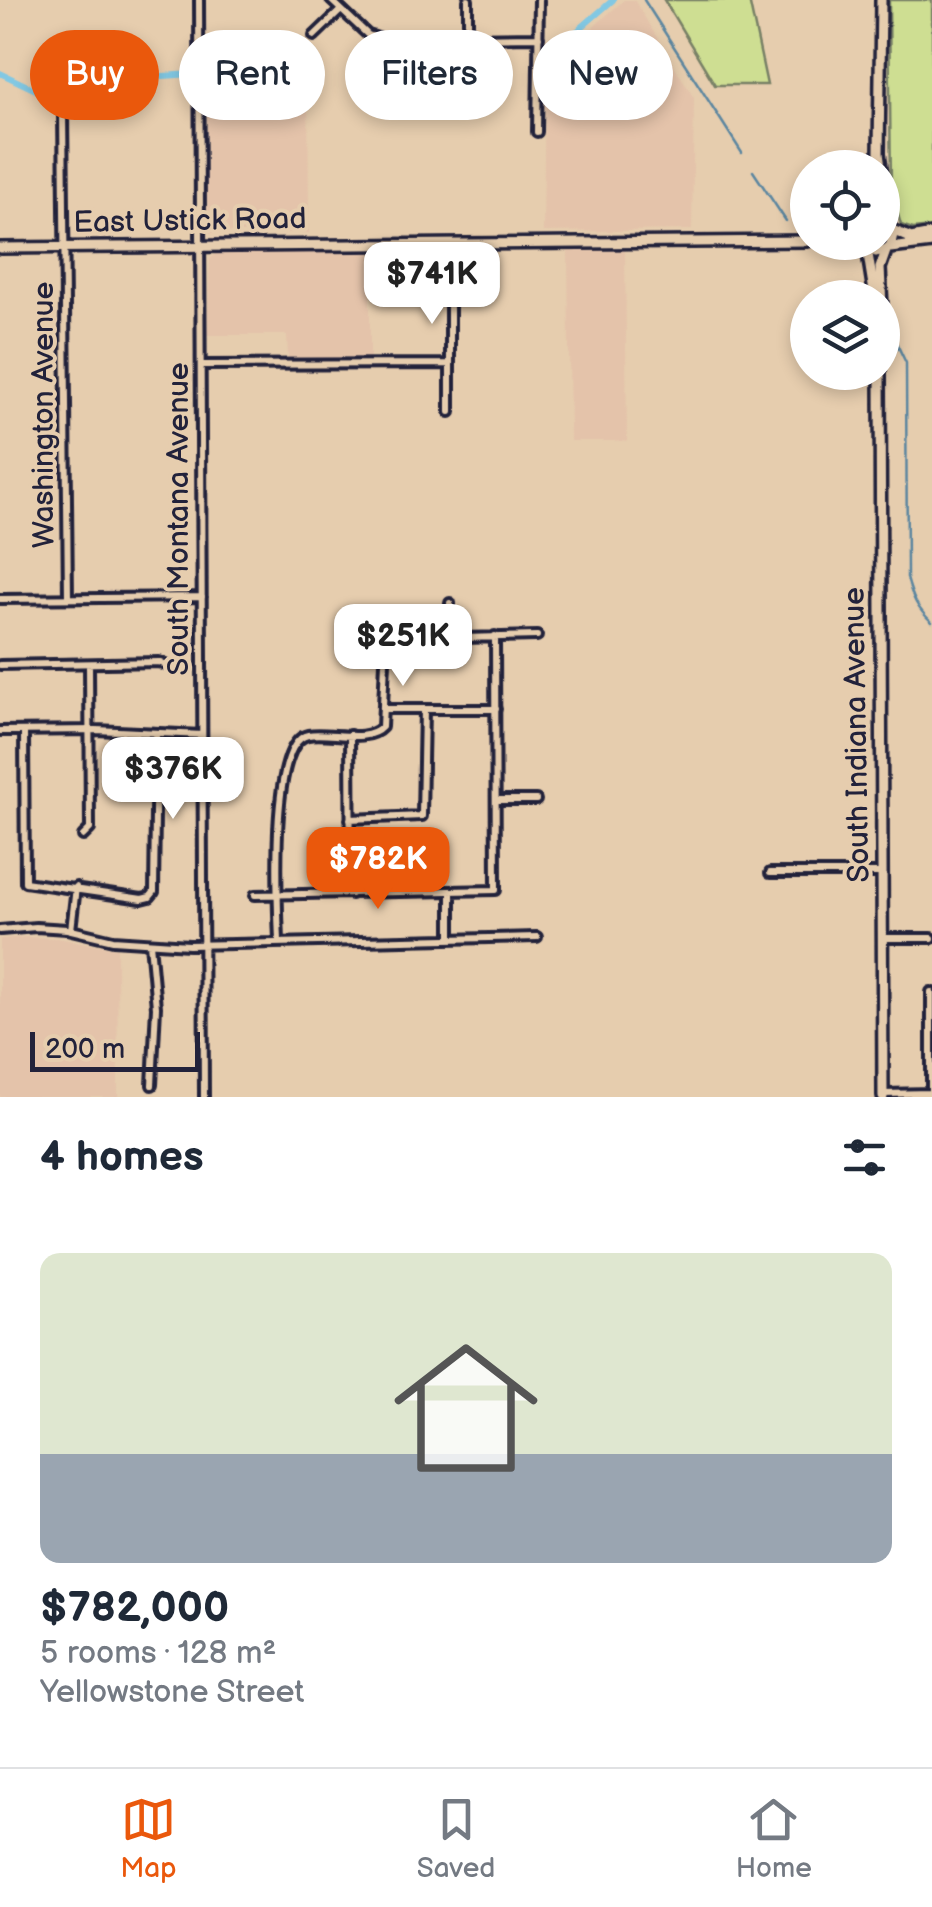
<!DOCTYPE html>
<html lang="en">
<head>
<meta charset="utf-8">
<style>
  :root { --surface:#fff; --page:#f2f2f3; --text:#1f2937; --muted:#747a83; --line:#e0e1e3; --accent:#ea580c }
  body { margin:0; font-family:"Balsamiq Sans",sans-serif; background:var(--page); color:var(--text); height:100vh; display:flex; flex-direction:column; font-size:38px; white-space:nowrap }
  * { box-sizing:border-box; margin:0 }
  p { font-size:32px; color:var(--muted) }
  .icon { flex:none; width:55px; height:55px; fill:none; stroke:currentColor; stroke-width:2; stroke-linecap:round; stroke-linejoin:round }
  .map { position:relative; height:1097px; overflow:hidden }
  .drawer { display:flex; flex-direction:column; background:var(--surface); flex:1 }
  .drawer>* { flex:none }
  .top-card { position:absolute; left:30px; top:30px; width:872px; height:90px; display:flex; gap:20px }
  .buttons { position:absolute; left:790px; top:150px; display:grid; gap:20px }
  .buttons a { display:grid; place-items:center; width:110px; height:110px; border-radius:50%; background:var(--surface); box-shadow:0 5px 15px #0003; font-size:50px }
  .scale { position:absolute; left:30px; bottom:25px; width:170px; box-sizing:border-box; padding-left:10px; border:5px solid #22223b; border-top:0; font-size:28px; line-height:35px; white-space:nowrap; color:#22223b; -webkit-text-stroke:8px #e6cdae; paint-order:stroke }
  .price { position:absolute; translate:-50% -85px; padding:0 22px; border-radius:20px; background:#fff; color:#222; font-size:32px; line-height:65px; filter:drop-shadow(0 2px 5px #0008) }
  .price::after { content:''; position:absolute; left:50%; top:60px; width:30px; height:22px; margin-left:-15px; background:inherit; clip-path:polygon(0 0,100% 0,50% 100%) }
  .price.selected { background:var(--accent); color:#fff }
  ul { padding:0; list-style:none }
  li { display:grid; align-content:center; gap:20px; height:530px; padding:0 40px }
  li+li { border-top:2px solid var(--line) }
  li span { display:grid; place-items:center; height:310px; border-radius:20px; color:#555 }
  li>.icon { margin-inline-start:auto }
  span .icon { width:180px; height:180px; fill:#fffc; stroke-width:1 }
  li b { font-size:42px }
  h2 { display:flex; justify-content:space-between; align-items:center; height:120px; padding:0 40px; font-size:42px }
  .pill { padding:0 35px; border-radius:45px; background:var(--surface); box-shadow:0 5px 15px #0003; font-size:35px; line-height:90px }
  .pill.selected { background:var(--accent); color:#fff }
  .menu { display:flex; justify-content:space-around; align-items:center; height:140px; border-top:2px solid var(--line); background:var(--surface); font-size:28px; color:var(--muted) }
  .menu a { display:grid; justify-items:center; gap:5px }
  .menu .selected { color:var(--accent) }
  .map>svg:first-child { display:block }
  .built { fill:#e4c3aa }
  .green { fill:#cede92; stroke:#788066; stroke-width:2.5 }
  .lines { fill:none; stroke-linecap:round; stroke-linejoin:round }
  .stream { stroke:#5c86a0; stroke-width:2.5 }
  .canal { stroke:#82c8e3; stroke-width:6 }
  .minor-casing { stroke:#22223b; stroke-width:14 }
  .major-casing { stroke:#22223b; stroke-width:16 }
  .minor { stroke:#e6cdae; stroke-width:6 }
  .major { stroke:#e6cdae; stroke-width:9 }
  .labels { text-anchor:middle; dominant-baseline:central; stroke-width:8; stroke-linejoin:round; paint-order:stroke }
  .street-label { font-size:30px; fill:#22223b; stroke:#e6cdae }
</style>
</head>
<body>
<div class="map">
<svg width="932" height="1097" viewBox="0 0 932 1097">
  <rect width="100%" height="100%" fill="#e6cdae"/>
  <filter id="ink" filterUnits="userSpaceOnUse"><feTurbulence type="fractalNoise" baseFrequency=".01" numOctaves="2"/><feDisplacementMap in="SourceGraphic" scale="20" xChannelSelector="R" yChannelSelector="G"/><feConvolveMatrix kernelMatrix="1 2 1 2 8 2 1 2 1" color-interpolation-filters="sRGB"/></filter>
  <g filter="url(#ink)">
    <path class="built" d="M624,0H634L694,98L692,230L543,232L545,84L572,58L573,45Z
      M308,75L309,233H210L207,229V76Z
      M370,250V358H288L287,335H207L210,259L215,254Z
      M568,250H625L627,441H570Z
      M25,937L56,938L117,948L118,1097H0V939Z"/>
    <path class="green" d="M664,0H749L767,85H715Z
      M889,0H932V227L913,229L901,225L891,189Z"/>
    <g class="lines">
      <path class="stream" d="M644,0L742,153
        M753,171L786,221
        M895,340L906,363L907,578C912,597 917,609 932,622"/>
      <path class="canal" d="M544,60L613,0
        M0,73L57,100
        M206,74H276
        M73,105L96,98L120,79L192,74"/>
      <defs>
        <path id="minor" d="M199,0L204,1097
          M331,0L368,35L381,39L539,37
          M468,0V38
          M314,36L341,10
          M63,111L68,598
          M537,132L539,0
          M450,244V412
          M201,365L450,364
          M0,599L202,597
          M450,603V637
          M0,665L159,662L173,668
          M385,709H496
          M0,731L96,730L202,735
          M24,731L25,882L142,899L150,897L154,892L156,734
          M350,735L351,894
          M497,800H536
          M350,819L422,816L424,709
          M83,836L90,829L89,664
          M770,873H882
          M451,893V938
          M255,895L496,890L495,636
          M0,930L36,927L67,929L113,940L189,945L537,937
          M71,930L76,887
          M884,938H932
          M279,941C278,908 268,742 308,735C330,731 367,744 382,727L386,640L537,636
          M150,943L156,1007L152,1085
          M883,1094L931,1093
          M931,1097V992"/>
        <path id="major" d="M881,0L879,153L889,227
          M892,230L911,238L932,234
          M866,242L876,252L890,248L893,234L882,224
          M0,248L808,241
          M867,248L875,298
          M890,248L932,243
          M882,307L880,268L886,251
          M880,372L883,1097"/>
      </defs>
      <use href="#minor" class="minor-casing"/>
      <use href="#major" class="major-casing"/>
      <use href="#minor" class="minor"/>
      <use href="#major" class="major"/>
    </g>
  </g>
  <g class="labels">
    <g class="street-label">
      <text transform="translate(190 221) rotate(-1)">East Ustick Road</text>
      <text transform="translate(44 415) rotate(-90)">Washington Avenue</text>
      <text transform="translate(179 519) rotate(-90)">South Montana Avenue</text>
      <text transform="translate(857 735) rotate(-91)">South Indiana Avenue</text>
    </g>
  </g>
</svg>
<div class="buttons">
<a><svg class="icon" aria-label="locate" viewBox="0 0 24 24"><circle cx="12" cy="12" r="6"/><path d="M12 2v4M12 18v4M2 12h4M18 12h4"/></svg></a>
<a><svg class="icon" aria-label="layers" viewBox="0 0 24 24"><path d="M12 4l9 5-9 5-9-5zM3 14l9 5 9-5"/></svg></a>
</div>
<div class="scale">200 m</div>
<b class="price" style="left:432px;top:327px">$741K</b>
<b class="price" style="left:403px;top:689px">$251K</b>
<b class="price" style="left:173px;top:822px">$376K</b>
<b class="price selected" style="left:378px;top:912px">$782K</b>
<div class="top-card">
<a class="pill selected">Buy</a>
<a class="pill">Rent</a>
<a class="pill">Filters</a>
<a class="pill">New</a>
</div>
</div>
<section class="drawer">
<h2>4 homes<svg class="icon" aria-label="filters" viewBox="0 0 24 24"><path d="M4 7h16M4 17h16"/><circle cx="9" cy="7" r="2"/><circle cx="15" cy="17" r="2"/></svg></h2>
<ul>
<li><span style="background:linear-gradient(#dfe7d0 65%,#9aa5b1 0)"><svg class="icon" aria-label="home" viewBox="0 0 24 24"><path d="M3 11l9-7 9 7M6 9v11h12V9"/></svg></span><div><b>$782,000</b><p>5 rooms · 128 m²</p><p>Yellowstone Street</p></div></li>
</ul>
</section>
<nav class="menu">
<a class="selected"><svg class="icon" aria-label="map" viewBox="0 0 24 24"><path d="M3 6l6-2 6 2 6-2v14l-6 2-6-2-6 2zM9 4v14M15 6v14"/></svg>Map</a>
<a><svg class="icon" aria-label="saved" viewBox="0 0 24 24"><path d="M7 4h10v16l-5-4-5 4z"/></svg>Saved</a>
<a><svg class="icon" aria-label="home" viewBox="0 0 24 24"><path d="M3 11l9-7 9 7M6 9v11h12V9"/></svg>Home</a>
</nav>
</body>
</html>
